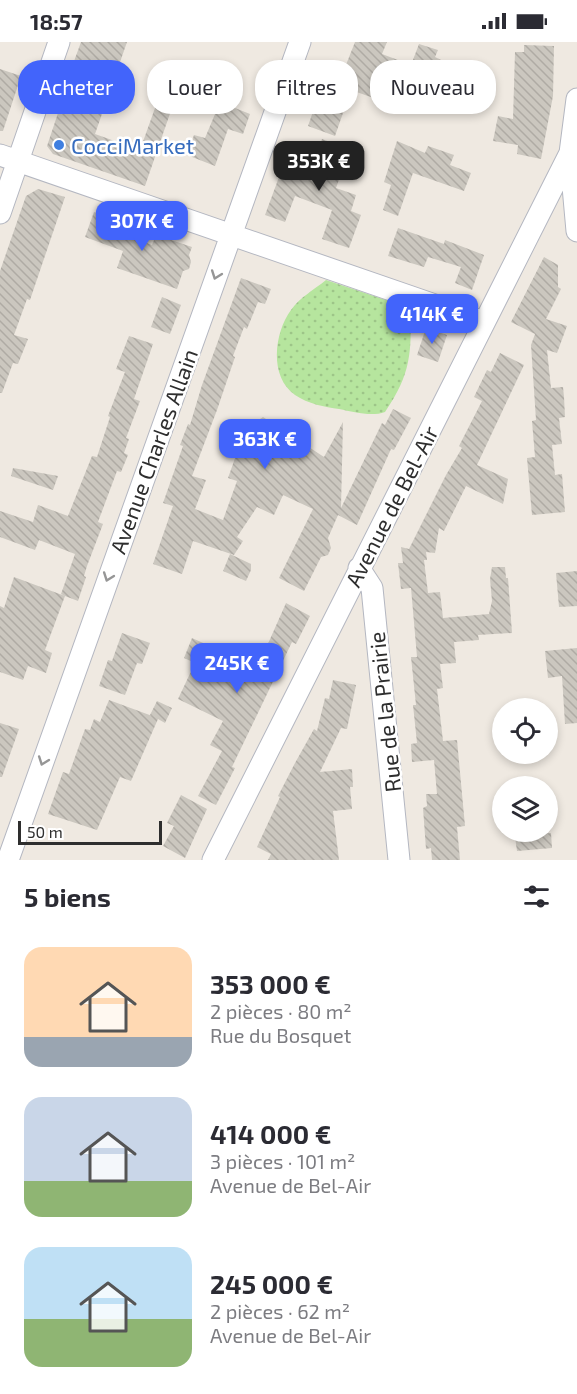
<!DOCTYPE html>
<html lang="fr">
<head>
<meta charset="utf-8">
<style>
  :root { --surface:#fff; --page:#f7f7f7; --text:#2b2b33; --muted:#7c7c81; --accent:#4264fb }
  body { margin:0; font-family:"Exo 2",sans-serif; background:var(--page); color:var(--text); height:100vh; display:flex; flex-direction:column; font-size:22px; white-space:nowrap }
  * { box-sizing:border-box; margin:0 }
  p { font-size:20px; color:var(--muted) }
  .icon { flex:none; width:33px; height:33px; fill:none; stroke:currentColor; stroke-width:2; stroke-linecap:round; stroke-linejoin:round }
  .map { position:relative; height:818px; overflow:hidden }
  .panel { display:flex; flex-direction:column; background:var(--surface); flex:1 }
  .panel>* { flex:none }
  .banner { position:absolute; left:18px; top:18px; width:542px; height:54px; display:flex; gap:12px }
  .fabs { position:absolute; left:492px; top:656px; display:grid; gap:12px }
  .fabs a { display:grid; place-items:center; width:66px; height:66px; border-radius:50%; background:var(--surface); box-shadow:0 3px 9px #0003; font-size:30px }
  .scale { position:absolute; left:18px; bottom:15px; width:144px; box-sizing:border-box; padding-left:6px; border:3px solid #2e2e2e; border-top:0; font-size:16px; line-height:21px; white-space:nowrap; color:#2e2e2e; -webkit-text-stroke:4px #fff; paint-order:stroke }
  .price { position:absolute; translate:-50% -51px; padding:0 14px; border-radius:12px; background:var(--accent); color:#fff; font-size:20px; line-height:39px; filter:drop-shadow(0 2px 3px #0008) }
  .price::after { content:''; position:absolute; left:50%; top:36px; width:18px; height:14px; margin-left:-9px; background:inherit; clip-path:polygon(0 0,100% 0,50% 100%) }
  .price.active { background:#222; color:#fff }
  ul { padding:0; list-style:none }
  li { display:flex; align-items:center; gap:18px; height:150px; padding:0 24px }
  li span { display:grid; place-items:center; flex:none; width:168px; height:120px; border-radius:18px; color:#555 }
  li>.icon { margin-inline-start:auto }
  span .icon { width:72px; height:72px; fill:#fffc; stroke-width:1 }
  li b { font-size:26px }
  h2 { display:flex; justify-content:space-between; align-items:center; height:72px; padding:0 24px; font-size:26px }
  .chip { padding:0 21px; border-radius:24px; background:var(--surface); box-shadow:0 3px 9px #0003; font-size:21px; line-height:54px }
  .chip.active { background:var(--accent); color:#fff }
  .status { display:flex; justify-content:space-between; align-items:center; height:42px; padding:0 30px; background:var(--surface); direction:ltr }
  .status svg { height:16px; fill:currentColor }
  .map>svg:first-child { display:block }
  .grass { fill:url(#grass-dots) }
  .building { fill:url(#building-back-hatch) }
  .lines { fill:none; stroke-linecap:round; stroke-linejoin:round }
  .minor-casing { stroke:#b4b7c1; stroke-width:23 }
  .minor { stroke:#fff; stroke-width:21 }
  .oneway { stroke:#969696 }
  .shop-dot { fill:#3f7fe0; stroke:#fff; stroke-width:2 }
  .labels { text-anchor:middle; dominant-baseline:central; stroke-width:5; stroke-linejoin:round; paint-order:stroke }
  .shop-label { font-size:22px; fill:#366cbe; stroke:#fff; text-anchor:start }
  .street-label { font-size:22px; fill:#2e2e2e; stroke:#fff }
</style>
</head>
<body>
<div class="status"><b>18:57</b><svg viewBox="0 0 49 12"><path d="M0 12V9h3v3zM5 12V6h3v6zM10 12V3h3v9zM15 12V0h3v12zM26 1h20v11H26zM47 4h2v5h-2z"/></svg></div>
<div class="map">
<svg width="577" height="818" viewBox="0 0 577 818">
  <defs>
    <pattern id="grass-dots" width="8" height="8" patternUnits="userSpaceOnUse" patternTransform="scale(1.5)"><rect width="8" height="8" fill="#b6e59e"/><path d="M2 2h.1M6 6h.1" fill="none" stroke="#9dc588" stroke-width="1.8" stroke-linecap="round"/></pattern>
    <pattern id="building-back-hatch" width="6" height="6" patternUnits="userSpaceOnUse" patternTransform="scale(1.5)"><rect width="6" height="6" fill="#cbc7bf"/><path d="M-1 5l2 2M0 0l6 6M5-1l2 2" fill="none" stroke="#afaba4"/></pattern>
  </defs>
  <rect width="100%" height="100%" fill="#efe9e1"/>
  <path class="grass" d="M326,238L410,266C412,310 411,332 385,370C371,375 354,370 339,367C325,365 308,362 295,353C269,335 274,291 291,268C299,256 315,247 326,238Z"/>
  <path class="building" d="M81,0H127L95,92L140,108L160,52L175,57L145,144L53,112L47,104L61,62L56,61L69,20L73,22Z
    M355,0H387L382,12L411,23L419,2L438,8L435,15L467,31L431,29L419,64L385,52L382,59L351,48L335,94L308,84L318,55L310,52L316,34L338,43Z
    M524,3L554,4L553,54L541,117L517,112L518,103L493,99L498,74L513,77L515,10H524Z
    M0,27L21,34L3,89H0Z
    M220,60L250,72L243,92L228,87L215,124L187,113L194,93L205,96Z
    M322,97L350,107L336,146L356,153L351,169L361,173L349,206L322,197L332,168L295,154L285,180L265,173L279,135H276L282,119L310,129Z
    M397,99L425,111L428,104L454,113L450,123L471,131L464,149L413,131L398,174L383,168L391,143L384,140Z
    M38,147L65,155L30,258L27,257L14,293L28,297L18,322L13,321L2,351H0V229L26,154Z
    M94,170L132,184L129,194L152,203L156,193L192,205L189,213L191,220L189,227L183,229L177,247L117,226L123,209L85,195Z
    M398,186L444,202L445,198L484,213L472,248L455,241L461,225L428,215L424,225L388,214Z
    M544,215L558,223V245L561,247L546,277L567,284L557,311L547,308L551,346L563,345L564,355L565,375L559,376L562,402L552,403L555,433L562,432L565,470L532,473L527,416L535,415L532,379L536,378L531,303L535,292L511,280Z
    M241,236L271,247L265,262L258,260L247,287L244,285L233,314L235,315L217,368L192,434L206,438L195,467L223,478L237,439L228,436L245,388L263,375L324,415L343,380L341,466L382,381L385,383L393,367L411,376L394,408L391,407L357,483L338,473L328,496L331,506L328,513L321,515L304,549L279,536L313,467L283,453L274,473L257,465L237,495L243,499L234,513L193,499L182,532L153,522L173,464L163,461L183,404L180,403L188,382L190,383L202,343Z
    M162,255L181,263L170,292L151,285Z
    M426,286L447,293L438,320L417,313Z
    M129,294L153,302L134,357L140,359L126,396L129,397L124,411L128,413L121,430L117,429L98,480L103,482L87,524L84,534L86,535L78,559L65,554L45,608L52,611L46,631L28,624L23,638L0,630V564L4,566L14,535L65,554L61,552L75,512L39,498L35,508L0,495V469L33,480L38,463L68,474L92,414L97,415L110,375L108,374L125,330L116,327Z
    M500,311L524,323L477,423L508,437L503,462L466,444L444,489L439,486L435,511L426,510L427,518H424L428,551L440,550L443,576L489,572L492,559L490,537L492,525H505L506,536H508L512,591L478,593L479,598L454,600L456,621L440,622L443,646L437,647L443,699L457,698L465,784L457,785L460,818H432L431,806L426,807L423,766L427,764L426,752H437L434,718L412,720L411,702L417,701L413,663H416L411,615H417L411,546L401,547L398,521H403L401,505L409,507L446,433L462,406L459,404L482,359L474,355L487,328L491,330Z
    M13,426L58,434L53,448L11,434Z
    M230,512L251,522V528L246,539L223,529Z
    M577,529V564L559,565L556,531Z
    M286,561L310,574L296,602L292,600L232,725L235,726L216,763L198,754L222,709L210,703L223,679L178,657L195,621L184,616L192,596L212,605L206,618L239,634L253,607L263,613Z
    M122,591L150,601L142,622L137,621L125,653L99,644L108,618L112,619Z
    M577,606V681L565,682L562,634L548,636L545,609Z
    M333,638L356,643L347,687L341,686L320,730L352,727L353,745H350L352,767L333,769L339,818H268L271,812L257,805L280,755L278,754L295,721L314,687L317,689L325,656L329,657Z
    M109,658L155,675L150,673L157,659L172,666L165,681L158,677L131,739L120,735L97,788L48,772L63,730L69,732L85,687L90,688L94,677L100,680Z
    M0,681L19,687L2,735H0Z
    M181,753L207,767L185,816L163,804L174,784L167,781Z
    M517,789H539L540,792L551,791L552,806L517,809L515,795L517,794Z"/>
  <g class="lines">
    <defs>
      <path id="minor" d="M577,57L570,111L577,189
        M0,113L484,280
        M0,171L59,0
        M359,526L372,546L399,818
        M8,818L300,0
        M213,818L570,111"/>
    </defs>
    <use href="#minor" class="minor-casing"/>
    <use href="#minor" class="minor"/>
  </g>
  <defs><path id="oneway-chevron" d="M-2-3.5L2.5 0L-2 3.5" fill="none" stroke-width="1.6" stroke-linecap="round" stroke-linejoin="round" transform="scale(1.5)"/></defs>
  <g class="oneway">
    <use href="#oneway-chevron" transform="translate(216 233) rotate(110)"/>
    <use href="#oneway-chevron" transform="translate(108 535) rotate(110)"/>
    <use href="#oneway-chevron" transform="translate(43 719) rotate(110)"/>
  </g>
  <circle class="shop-dot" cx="59" cy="103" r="6"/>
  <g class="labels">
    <g class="shop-label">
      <text x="71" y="103">CocciMarket</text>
    </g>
    <g class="street-label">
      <text transform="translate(153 409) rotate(-70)">Avenue Charles Allain</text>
      <text transform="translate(391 464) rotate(-63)">Avenue de Bel-Air</text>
      <text transform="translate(384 670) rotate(-96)">Rue de la Prairie</text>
    </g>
  </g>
</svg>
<div class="fabs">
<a><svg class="icon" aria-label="locate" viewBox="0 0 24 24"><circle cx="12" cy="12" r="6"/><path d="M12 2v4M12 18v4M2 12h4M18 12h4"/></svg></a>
<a><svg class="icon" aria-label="layers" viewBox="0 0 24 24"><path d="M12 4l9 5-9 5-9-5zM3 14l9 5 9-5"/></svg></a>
</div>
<div class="scale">50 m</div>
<b class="price active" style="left:319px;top:150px">353K €</b>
<b class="price" style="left:142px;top:210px">307K €</b>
<b class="price" style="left:432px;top:303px">414K €</b>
<b class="price" style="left:265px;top:428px">363K €</b>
<b class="price" style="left:237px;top:652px">245K €</b>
<div class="banner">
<a class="chip active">Acheter</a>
<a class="chip">Louer</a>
<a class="chip">Filtres</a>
<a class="chip">Nouveau</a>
</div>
</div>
<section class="panel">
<h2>5 biens<svg class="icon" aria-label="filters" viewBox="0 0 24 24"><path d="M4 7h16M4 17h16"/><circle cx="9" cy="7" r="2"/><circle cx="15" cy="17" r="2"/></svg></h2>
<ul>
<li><span style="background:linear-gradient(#ffd9b3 75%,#9aa5b1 0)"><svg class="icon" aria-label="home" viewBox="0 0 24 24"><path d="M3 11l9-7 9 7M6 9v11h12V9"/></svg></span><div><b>353 000 €</b><p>2 pièces · 80 m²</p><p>Rue du Bosquet</p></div></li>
<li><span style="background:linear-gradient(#c9d6e8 70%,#8fb573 0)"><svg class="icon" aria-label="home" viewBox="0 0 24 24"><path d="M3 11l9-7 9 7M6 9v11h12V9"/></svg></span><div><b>414 000 €</b><p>3 pièces · 101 m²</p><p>Avenue de Bel-Air</p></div></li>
<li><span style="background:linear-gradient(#bfe0f5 60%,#8fb573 0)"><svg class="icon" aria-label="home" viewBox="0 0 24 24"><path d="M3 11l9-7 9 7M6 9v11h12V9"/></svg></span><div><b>245 000 €</b><p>2 pièces · 62 m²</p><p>Avenue de Bel-Air</p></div></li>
</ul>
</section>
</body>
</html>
